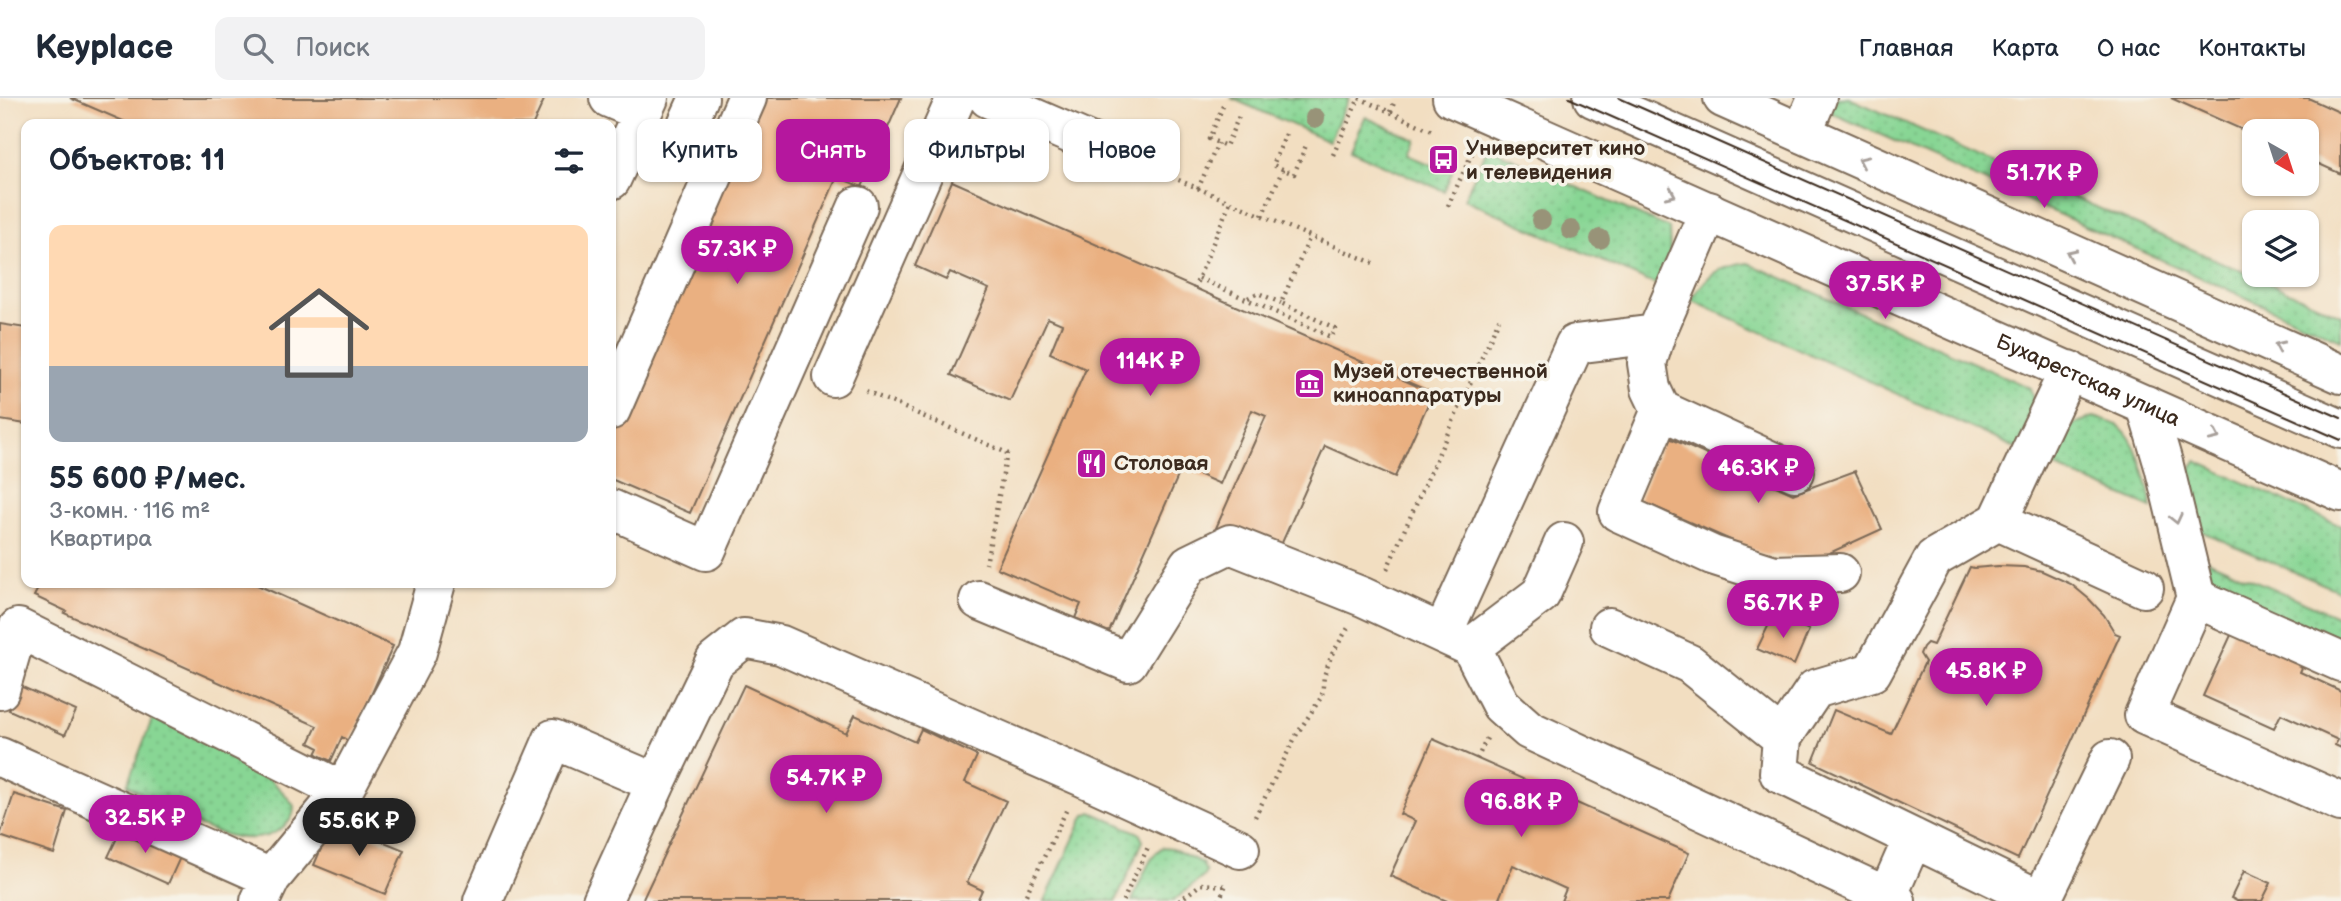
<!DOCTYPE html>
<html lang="ru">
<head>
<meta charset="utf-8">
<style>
  :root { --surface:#fff; --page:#f2f2f3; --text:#1f2937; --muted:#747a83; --line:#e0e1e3; --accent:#b5179e }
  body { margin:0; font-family:"Balsamiq Sans",sans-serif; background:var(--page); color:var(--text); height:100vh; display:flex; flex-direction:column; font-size:26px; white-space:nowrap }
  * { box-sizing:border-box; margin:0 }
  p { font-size:23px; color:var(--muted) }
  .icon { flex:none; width:38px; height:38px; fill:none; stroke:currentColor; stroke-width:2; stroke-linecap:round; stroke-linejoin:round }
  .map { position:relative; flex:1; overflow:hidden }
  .details { position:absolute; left:21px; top:21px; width:595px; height:469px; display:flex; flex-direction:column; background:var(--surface); border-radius:14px; box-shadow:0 2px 5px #0004 }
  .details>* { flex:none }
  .top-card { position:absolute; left:637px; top:21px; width:665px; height:63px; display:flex; gap:14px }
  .needle { width:46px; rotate:141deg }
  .fabs { position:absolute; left:2242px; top:21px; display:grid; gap:14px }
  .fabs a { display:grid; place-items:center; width:77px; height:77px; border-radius:14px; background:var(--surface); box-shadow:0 2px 5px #0004; font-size:35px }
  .price { position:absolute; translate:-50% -60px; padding:0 16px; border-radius:24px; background:var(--accent); color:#fff; font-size:23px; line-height:46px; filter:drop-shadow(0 2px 4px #0008) }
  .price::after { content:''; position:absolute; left:50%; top:42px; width:21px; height:16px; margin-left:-10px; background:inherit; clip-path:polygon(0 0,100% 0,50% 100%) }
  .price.selected { background:#222; color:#fff }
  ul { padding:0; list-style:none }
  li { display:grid; align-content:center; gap:14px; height:371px; padding:0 28px }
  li+li { border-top:2px solid var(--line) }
  li span { display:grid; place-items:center; height:217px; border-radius:14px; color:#555 }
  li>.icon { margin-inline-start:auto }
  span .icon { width:126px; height:126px; fill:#fffc; stroke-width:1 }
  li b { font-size:30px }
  h2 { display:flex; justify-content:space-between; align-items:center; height:84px; padding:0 28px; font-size:30px }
  .pill { padding:0 24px; border-radius:14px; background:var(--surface); box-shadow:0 2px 5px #0004; font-size:24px; line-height:63px }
  .pill.selected { background:var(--accent); color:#fff }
  header { display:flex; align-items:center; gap:42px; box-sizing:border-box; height:98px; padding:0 35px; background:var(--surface); border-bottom:2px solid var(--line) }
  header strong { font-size:33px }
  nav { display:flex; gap:38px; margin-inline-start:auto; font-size:24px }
  .search { width:490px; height:63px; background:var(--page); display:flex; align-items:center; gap:18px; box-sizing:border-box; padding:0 24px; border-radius:14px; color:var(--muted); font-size:26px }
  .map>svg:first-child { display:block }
  .grass { fill:url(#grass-dots); stroke:#628059; stroke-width:2 }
  .building { fill:#eab081 }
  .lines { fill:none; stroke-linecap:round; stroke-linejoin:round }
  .minor-casing { stroke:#7b6957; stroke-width:42 }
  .major-casing { stroke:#7b6957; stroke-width:42 }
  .path { stroke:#7b6957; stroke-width:4.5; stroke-dasharray:2 5; stroke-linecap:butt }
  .minor { stroke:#fff; stroke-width:38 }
  .major { stroke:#fff; stroke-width:38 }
  .tram { stroke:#3b2a1e; stroke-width:2 }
  .tree { fill:#989378 }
  .oneway { stroke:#a79f9a }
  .labels { text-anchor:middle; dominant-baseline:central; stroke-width:7; stroke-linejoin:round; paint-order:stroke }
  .poi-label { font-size:21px; font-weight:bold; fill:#3b2a1e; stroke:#f7f3e8; text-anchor:start }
  .street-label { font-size:21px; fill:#3b2a1e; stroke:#f7f3e8 }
</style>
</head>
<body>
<header>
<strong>Keyplace</strong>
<div class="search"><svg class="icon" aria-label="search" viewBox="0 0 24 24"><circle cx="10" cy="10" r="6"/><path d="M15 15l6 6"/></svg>Поиск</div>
<nav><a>Главная</a><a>Карта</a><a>О нас</a><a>Контакты</a></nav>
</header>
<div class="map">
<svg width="2341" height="803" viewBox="0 0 2341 803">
  <defs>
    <pattern id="grass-dots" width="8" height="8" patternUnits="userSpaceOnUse" patternTransform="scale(1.75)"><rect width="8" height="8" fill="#88d694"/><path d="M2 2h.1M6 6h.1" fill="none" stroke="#76b87f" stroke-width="1.8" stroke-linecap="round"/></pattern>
  </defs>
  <rect width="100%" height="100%" fill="#f7f3e8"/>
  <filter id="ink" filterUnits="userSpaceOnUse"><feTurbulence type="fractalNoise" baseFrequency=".0143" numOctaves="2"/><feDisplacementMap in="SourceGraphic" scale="14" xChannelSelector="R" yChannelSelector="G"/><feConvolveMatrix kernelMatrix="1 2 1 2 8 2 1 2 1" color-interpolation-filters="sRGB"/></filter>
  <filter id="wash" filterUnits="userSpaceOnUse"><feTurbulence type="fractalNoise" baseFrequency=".00686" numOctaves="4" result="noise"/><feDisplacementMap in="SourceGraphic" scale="28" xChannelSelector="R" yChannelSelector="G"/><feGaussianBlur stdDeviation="1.57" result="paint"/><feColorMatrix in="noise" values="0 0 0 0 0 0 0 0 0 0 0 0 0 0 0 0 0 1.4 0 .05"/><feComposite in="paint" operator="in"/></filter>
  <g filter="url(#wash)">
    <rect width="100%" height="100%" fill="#f2dec1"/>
    <path class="grass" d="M1231,0H1349L1329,43Z
      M1833,0H1849L2341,217V242L1827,13Z
      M1365,19L1415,41L1409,56L1452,74L1444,93L1351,53Z
      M1488,50L1669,130L1670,155L1658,188L1464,101Z
      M1748,165L2030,290L2034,305L2020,352L1691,202C1710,174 1715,170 1748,165Z
      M2094,319C2102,322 2113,324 2120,329C2139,343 2148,388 2152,410L2046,365C2060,335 2061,329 2094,319Z
      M2196,363L2341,428V494L2198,432C2193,411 2179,381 2196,363Z
      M2205,461L2341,520V551L2221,495L2212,483Z
      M153,619C201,642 263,663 294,708C294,719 290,723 282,730C240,763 165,708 127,687Z
      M1091,714L1139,735L1143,743L1116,803H1045L1082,722L1085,717Z
      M1163,749L1172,750L1202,765L1206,774L1203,779L1173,803H1132C1138,790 1150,755 1163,749Z"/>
    <g id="blocks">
      <path class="building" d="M70,0H540L544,2L533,26H130Z
        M756,0H901L862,89L837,79L690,415L611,381V329Z
        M2171,0H2308L2341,15V76L2306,60V33H2254V37Z
        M952,83L1433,295L1395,379L1325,348L1277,456L1216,430L1266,318L1252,312L1220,386L1182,369L1109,534L1075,520L1081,506L997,470L1086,271L1050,255L1062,226L1048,220L1010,303L951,277L989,191L950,174L946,182L915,168Z
        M0,226L26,230V326L0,322Z
        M1665,338L1793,396L1855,373L1882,431L1823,458L1765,457L1639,402Z
        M1998,468L2024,469L2042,473L2071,486L2089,501L2104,517L2115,535L2120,537L2018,761L1813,664L1834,612L1891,636L1925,564L1920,556L1923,549L1927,545L1933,547L1970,469L1974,470Z
        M41,485H253L393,548L350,644L342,639L331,663L316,656L319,650L309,645L317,628L64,515L66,513L34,498Z
        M1774,516L1809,532L1794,567L1757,551Z
        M2237,524L2308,556L2300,574L2341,593V650L2335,647L2338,642L2281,616L2274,630L2203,598Z
        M744,587L846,635L855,617L915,644L921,631L977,658L965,684L1006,703L967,785L982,792L977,803H642Z
        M20,588L76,613L65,637L9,612Z
        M1433,641L1689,755L1668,803H1561L1566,791L1513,767L1498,803H1447L1390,778L1415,723L1400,716Z
        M14,696L67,713L54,756L0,738Z
        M333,723L404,752L385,796L314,767Z
        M122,729L182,755L168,786L108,759Z
        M2244,773L2271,785L2262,803H2237L2231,800Z"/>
    </g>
  </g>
  <g filter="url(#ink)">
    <use href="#blocks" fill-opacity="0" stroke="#7b6957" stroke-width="2"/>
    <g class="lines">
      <defs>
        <path id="minor" d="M609,0L642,14
          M988,0L1094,46
          M1593,0L2341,331
          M1802,35L1817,0
          M679,44L699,0
          M611,82L649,0
          M1709,113L1656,236L1647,265L1651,291L1661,312L1795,374
          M2069,272L1998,423L2144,490
          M833,279L956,0
          M2146,307L2164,368L2196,500L2144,617L2341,704
          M611,312L747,0
          M1661,312L1618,414L1712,457L1774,477L1840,475
          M611,411L706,453L858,108
          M1998,423L1934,460L1872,574L1815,591L1782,640L1779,675L2043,803
          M2196,500L2341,564
          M979,502L1128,564L1189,466L1230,446L1363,499L1471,549L1501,607L1529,632L1896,803
          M1609,529L1690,566L1782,640
          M1443,535L1575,246L1656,236
          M1471,549L1541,496L1564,444
          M0,592L18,530L343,693
          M0,659L271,780
          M1887,799L1913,740
          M2042,801L2110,661
          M260,803L271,780L343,693L417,554L436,485
          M483,803L553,641L656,685
          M602,803L656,685L715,563L744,540L781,547L1083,679L1240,751"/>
        <g id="major">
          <path id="s1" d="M1452,0L2341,394"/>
          <path d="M1723,0L2341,276"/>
        </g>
      </defs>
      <use href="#minor" class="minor-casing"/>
      <use href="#major" class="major-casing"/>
      <path class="path" d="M1359,0L1432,33
        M1223,8L1209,41L1226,48L1240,16
        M1390,14L1395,3
        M1286,36L1273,67L1294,76L1307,45
        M1333,57L1359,0
        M1127,60L1373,165
        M1198,91L1218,45
        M1448,108L1474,51L1472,50
        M1262,118L1283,71
        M1199,180L1331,239L1335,230L1281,205L1310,139
        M1194,191L1230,104
        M1248,200L1258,195L1281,205
        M866,293L1007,355L986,466
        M1387,471L1499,221
        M1477,661L1487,640
        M1255,719L1297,636L1322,598L1324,578L1332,556L1348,530
        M1023,803L1067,711
        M1123,803L1148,749
        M1179,803L1201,786L1226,788
        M1219,803L1227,784"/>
      <use href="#minor" class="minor"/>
      <use href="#major" class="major"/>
      <path class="tram" d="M1569,0L2341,342
        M1619,0L2341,320"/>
    </g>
    <g class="tree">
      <circle cx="1315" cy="20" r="10"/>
      <circle cx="1541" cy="122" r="10"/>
      <circle cx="1571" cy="132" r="10"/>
      <circle cx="1600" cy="141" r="10"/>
    </g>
    <defs><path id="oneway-chevron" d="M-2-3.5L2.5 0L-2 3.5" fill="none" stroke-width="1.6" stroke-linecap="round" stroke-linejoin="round" transform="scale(1.75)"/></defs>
    <g class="oneway">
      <use href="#oneway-chevron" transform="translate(1863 63) rotate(-155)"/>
      <use href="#oneway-chevron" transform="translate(1671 96) rotate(24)"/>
      <use href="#oneway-chevron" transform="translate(2071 156) rotate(-156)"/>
      <use href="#oneway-chevron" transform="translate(2279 248) rotate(-156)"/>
      <use href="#oneway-chevron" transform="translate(2215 338) rotate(24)"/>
      <use href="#oneway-chevron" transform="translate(2176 421) rotate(77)"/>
    </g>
  </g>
  <defs>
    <symbol id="bus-square" viewBox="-11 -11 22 22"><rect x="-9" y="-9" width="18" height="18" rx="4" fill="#b5179e" stroke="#f7f3e8"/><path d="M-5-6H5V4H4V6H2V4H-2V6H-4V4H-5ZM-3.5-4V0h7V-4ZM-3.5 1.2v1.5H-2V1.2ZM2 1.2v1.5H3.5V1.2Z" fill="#fff"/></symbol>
    <symbol id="museum-square" viewBox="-11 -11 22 22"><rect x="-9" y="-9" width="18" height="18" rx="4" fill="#b5179e" stroke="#f7f3e8"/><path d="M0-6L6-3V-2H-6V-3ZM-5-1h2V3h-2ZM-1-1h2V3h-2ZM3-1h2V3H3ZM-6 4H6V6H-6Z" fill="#fff"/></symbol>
    <symbol id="restaurant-square" viewBox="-11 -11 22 22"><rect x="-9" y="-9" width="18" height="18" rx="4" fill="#b5179e" stroke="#f7f3e8"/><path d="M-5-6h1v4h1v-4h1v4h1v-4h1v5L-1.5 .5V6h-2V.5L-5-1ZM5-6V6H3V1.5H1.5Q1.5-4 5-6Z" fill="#fff"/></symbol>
  </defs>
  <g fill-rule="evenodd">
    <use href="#bus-square" x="1426" y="44" width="35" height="35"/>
    <use href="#museum-square" x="1292" y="268" width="35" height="35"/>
    <use href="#restaurant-square" x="1074" y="348" width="35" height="35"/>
  </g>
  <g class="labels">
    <g class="poi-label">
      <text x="1466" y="50">Университет кино<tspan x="1466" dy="24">и телевидения</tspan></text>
      <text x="1333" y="273">Музей отечественной<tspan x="1333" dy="24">киноаппаратуры</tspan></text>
      <text x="1114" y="365">Столовая</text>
    </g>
    <g class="street-label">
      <text stroke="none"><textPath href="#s1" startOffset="696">Бухарестская улица</textPath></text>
    </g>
  </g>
</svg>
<div class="fabs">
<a><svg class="needle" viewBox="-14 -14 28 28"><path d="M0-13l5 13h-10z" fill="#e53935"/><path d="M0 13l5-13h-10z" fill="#747a83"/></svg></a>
<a><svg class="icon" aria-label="layers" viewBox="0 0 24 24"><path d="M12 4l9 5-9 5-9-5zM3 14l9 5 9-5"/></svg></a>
</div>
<b class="price" style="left:2044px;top:112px">51.7K ₽</b>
<b class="price" style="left:737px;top:188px">57.3K ₽</b>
<b class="price" style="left:1885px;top:223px">37.5K ₽</b>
<b class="price" style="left:1150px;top:300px">114K ₽</b>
<b class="price" style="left:1758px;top:407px">46.3K ₽</b>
<b class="price" style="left:1783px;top:542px">56.7K ₽</b>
<b class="price" style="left:1986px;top:610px">45.8K ₽</b>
<b class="price" style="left:826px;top:717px">54.7K ₽</b>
<b class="price" style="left:1521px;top:741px">96.8K ₽</b>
<b class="price" style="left:145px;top:757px">32.5K ₽</b>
<b class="price selected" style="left:359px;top:760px">55.6K ₽</b>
<div class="top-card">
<a class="pill">Купить</a>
<a class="pill selected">Снять</a>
<a class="pill">Фильтры</a>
<a class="pill">Новое</a>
</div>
<section class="details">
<h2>Объектов: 11<svg class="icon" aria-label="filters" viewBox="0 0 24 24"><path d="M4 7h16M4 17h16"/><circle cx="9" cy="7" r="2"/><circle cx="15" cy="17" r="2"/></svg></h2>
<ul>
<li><span style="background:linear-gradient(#ffd9b3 65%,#9aa5b1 0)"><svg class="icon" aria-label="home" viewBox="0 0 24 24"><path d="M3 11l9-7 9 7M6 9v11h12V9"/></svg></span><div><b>55 600 ₽/мес.</b><p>3-комн. · 116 m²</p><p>Квартира</p></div></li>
</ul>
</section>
</div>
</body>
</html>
